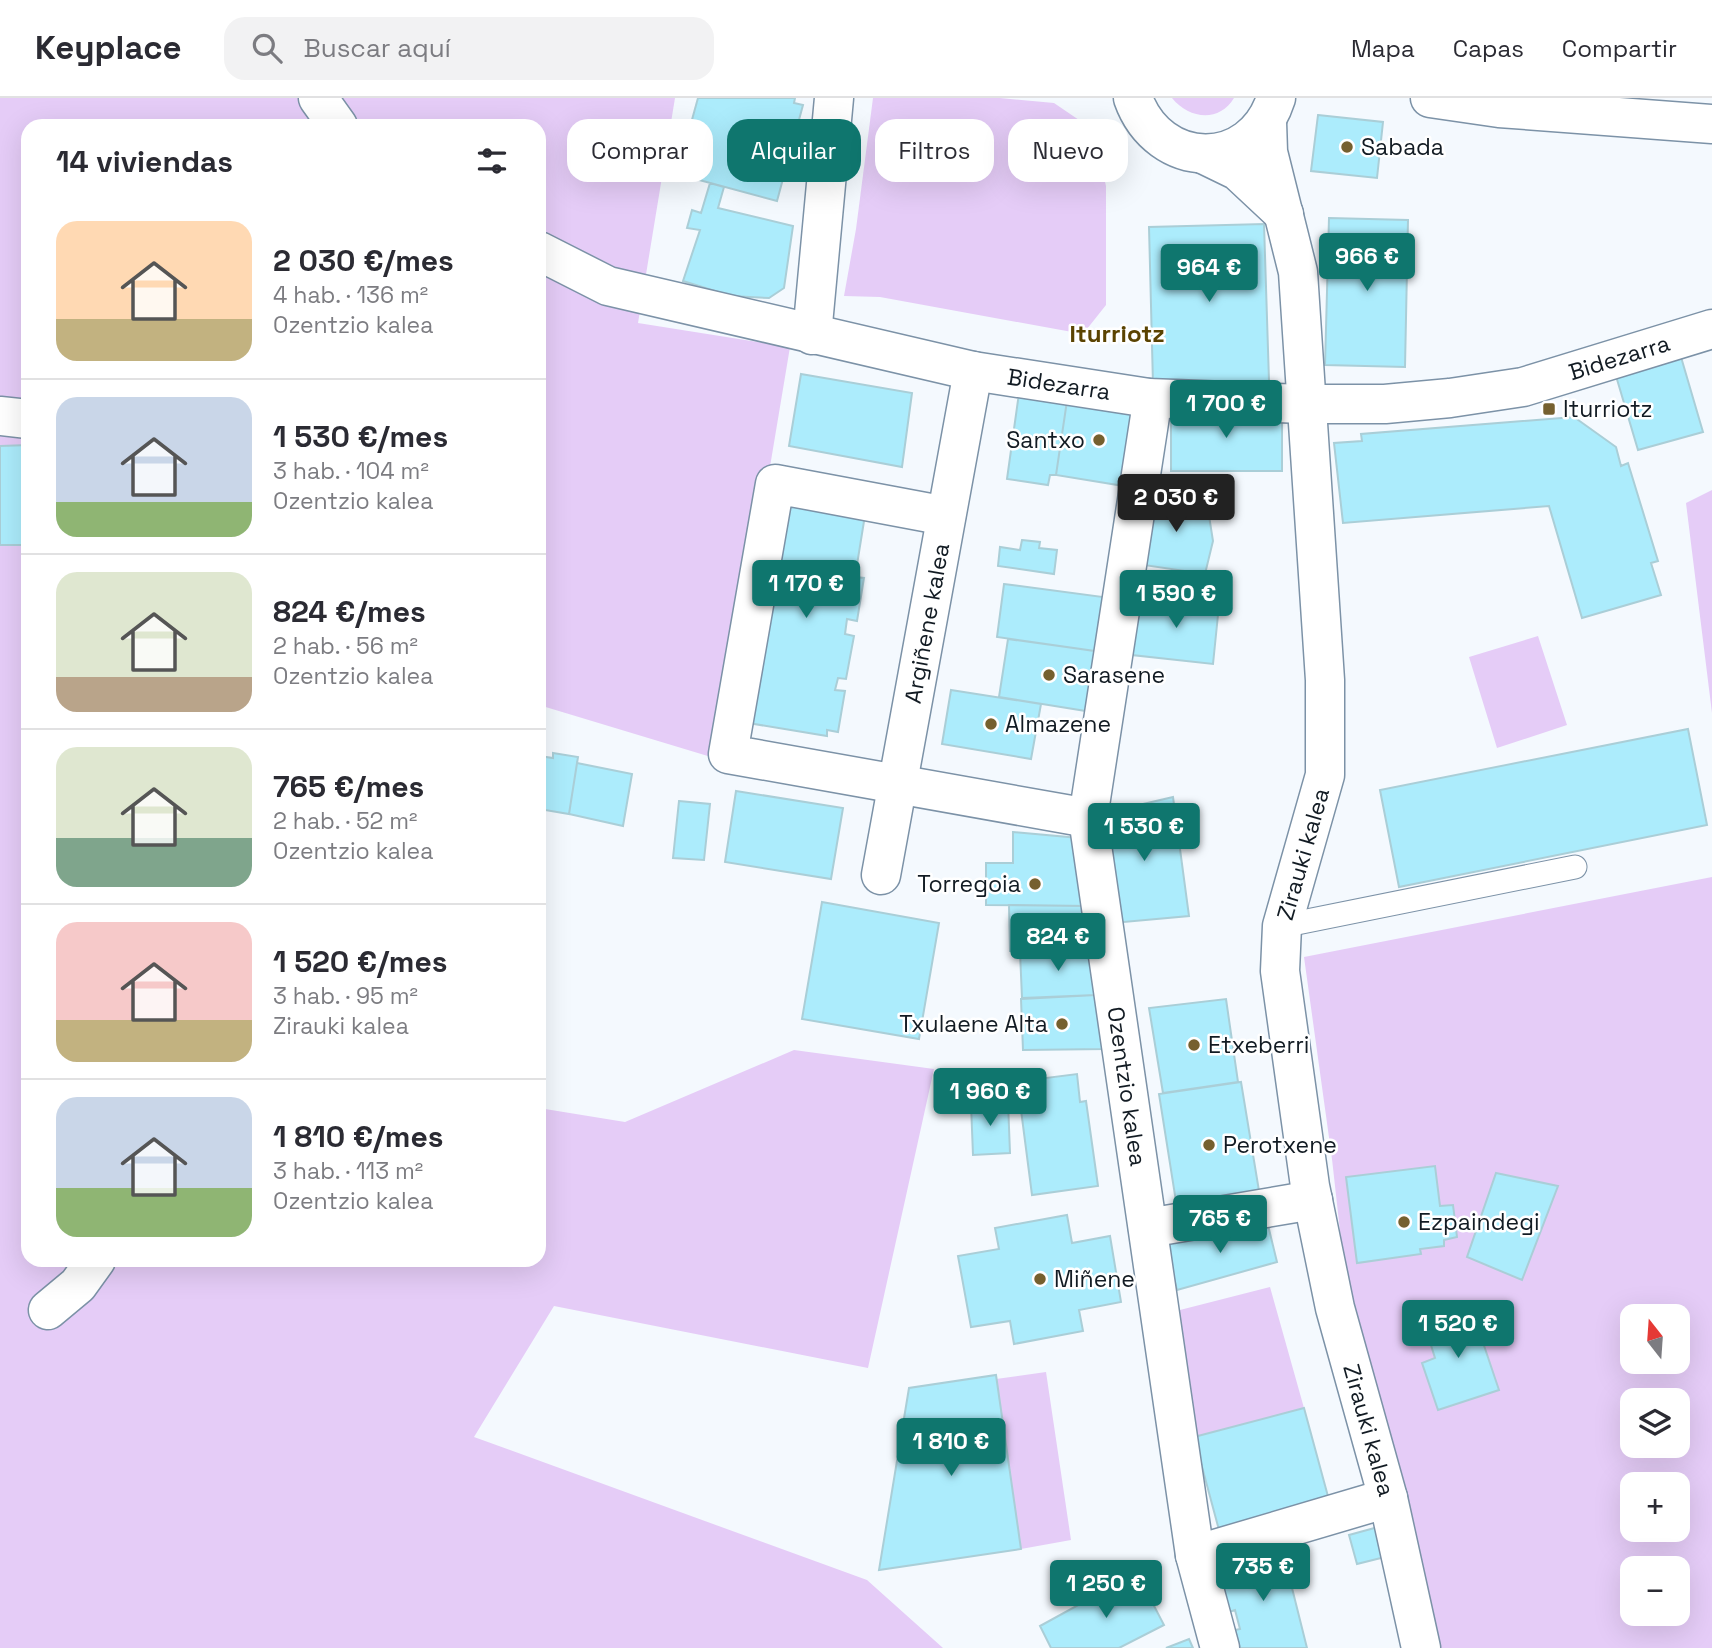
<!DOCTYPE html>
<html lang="es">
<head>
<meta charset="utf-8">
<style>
  :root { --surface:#fff; --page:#f2f2f3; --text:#2b2b33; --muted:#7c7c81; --line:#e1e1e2; --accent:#0f766e }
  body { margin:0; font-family:"Space Grotesk",sans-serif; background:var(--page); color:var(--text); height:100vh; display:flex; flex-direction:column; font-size:26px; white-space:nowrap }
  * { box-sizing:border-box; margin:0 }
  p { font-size:23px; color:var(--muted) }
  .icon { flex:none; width:38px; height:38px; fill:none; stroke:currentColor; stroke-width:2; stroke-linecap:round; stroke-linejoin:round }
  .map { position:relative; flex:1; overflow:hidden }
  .side { position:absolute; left:21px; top:21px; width:525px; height:1148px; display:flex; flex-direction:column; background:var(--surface); border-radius:21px; box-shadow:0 7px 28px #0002 }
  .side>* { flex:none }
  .guide { position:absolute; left:567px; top:21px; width:665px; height:63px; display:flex; gap:14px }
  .needle { width:46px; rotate:343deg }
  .buttons { position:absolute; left:1620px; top:1206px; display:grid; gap:14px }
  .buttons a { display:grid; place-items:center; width:70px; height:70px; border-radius:14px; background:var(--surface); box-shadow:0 7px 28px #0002; font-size:35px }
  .price { position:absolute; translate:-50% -60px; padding:0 16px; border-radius:7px; background:var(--accent); color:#fff; font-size:23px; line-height:46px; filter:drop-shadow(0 2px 4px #0008) }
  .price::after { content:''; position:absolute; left:50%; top:42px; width:21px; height:16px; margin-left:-10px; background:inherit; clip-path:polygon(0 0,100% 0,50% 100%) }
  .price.selected { background:#222; color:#fff }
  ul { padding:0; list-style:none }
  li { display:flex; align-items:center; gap:21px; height:175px; padding:0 35px }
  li+li { border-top:2px solid var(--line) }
  li span { display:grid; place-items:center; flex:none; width:196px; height:140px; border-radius:21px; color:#555 }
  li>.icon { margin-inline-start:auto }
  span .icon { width:84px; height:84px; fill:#fffc; stroke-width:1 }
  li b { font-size:30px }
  h2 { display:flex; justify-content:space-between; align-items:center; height:84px; padding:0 35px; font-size:30px }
  .tag { padding:0 24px; border-radius:21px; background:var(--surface); box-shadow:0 7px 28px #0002; font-size:24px; line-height:63px }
  .tag.selected { background:var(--accent); color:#fff }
  header { display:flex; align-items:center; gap:42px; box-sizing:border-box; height:98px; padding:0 35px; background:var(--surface); border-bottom:2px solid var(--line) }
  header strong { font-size:33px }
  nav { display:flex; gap:38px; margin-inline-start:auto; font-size:24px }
  .search { width:490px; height:63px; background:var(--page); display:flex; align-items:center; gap:18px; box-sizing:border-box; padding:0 24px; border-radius:21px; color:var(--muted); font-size:26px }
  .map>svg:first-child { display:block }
  .green { fill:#e5ccf7; fill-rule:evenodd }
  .building { fill:#acecfc; stroke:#aaced7; stroke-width:2 }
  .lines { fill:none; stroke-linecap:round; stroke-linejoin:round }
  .lane-casing { stroke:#7c92a7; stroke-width:25 }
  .street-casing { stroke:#7c92a7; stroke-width:41 }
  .secondary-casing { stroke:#7c92a7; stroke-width:41 }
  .lane { stroke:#fff; stroke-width:23 }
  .street { stroke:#fff; stroke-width:38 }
  .secondary { stroke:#fff; stroke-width:38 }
  .poi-dot { fill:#75602f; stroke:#fff; stroke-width:2.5 }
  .labels { text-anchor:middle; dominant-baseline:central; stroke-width:5; stroke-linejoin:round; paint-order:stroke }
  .poi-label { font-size:23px; fill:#121b23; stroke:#fff; text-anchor:start }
  .street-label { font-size:23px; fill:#121b23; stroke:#fff }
  .neighbourhood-label { font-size:24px; font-weight:bold; fill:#5a4302; stroke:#fff }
</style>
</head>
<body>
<header>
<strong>Keyplace</strong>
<div class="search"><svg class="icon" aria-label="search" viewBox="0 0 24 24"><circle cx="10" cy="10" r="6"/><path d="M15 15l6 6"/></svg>Buscar aquí</div>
<nav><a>Mapa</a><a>Capas</a><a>Compartir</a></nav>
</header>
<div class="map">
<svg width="1712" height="1550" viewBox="0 0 1712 1550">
  <rect width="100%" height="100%" fill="#f4f9fe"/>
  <path class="green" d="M0,0H675L638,225L790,249L721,662L539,607V28H28V1162H539V1010L625,1024L794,952L934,971L868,1270L554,1208L474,1339L867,1482L943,1550H0Z
    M873,0H1000L1054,5L1079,22L1094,39L1106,88V207L1083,236L880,199L844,198L856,131Z
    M1172,0H1234C1219,25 1189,21 1172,0Z
    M1712,392V615L1686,405Z
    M1538,538L1567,627L1497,650L1469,559Z
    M1712,779V1550H1426L1357,1286L1332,1061L1304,859ZM1633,1218H1678V1264H1633ZM1633,1302H1678V1348H1633ZM1633,1386H1678V1432H1633ZM1633,1470H1678V1516H1633Z
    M1270,1189L1304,1310L1194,1339L1176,1213Z
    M1046,1274L1071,1442L1021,1451L996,1281Z"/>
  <path class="building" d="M698,0H795L794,5L803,7L777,103L677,76Z
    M1318,17L1383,24L1377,80L1311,73Z
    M710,85L724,89L718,110L793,128L784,190L769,200L731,198L683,183L700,132L687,130L692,112L701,115Z
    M1329,120L1408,122L1405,269L1325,267Z
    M1264,126L1269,283L1153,286L1149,129Z
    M1681,259L1703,334L1638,352L1616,278Z
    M801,276L912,295L902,369L789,348Z
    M1020,288L1068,296L1056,377H1050L1048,387L1007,381Z
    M1068,296L1142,307L1130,389L1056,377Z
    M1171,312H1282V373H1171Z
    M1574,319L1616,349L1621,368L1628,365L1658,463L1651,465L1661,497L1582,520L1549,408L1343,425L1334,345L1362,343L1361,336Z
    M28,347V447H0V348Z
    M1149,393L1207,405L1213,443L1205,476L1137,466Z
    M778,403L865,417L855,479L864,480L857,523L847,521L845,536L854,538L846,581L838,580L835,592L845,593L838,634L827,632V638L742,624Z
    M1022,442L1040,444L1039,450L1057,452L1054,476L998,468L1000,449L1020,452Z
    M1004,486L1103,499L1095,553L997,539Z
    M1139,498L1219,507L1213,566L1132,557Z
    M1008,541L1095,553L1092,614L999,599Z
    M951,592L1041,606L1031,661L942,646Z
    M1688,631L1707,727L1399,789L1380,692Z
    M553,655L578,659L569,716L539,711V658L553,660Z
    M577,665L632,676L623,728L569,716Z
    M736,693L843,710L831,781L725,764Z
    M1173,699L1189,818L1113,825L1100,716Z
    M679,703L710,706L704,762L673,760Z
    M1013,734L1079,740L1087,808L986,807V765H1013Z
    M822,804L939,825L919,941L802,921Z
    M1009,807L1087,808L1093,850L1010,853Z
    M1093,850L1096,897L1022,900L1020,854Z
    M1096,897L1106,951L1023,952L1021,901Z
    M1226,901L1238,984L1163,995L1149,910Z
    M1077,976L1080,1004L1086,1003L1098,1088L1032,1097L1021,1012L1026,1011L1022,983Z
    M1241,984L1260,1099L1177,1110L1159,996Z
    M1008,1004L1010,1055L973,1057L971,1006Z
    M1435,1068L1440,1108L1453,1107L1457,1139L1444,1142V1148L1420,1151L1421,1156L1357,1165L1346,1079Z
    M1496,1075L1558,1088L1522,1182L1467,1159Z
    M1067,1117L1072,1145L1110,1138L1121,1204L1079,1212L1083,1233L1014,1246L1010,1223L971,1229L958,1158L999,1151L995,1130Z
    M1268,1127L1277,1164L1177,1192L1165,1144Z
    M1471,1209L1499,1292L1438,1312L1422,1265L1435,1260L1424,1225Z
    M996,1277L1021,1451L879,1472L909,1290Z
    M1304,1310L1329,1402L1219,1432L1194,1339Z
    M1378,1429L1385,1459L1357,1466L1349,1437Z
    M1283,1454L1307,1550H1240L1235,1532L1240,1531L1235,1512L1229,1514L1217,1471Z
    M1139,1479L1164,1527L1119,1550H1051L1040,1528L1111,1489L1113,1492Z
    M1189,1541L1193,1550H1166Z"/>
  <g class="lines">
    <defs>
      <path id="lane" d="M1282,828L1575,769"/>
      <g id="street">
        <path d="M318,0L338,28"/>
        <path id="s1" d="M1267,24L1268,54L1298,174L1325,582V677L1282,828L1280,873L1310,1088L1335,1210L1388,1400L1421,1550"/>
        <path d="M1203,56L1238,73L1284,116"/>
        <path id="s2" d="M539,153L608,188L973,273L1149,300L1304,306H1385L1450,300L1523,289L1712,231"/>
        <path d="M812,237L834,0"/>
        <path id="s3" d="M1149,300L1150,318L1088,720L1195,1457L1220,1550"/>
        <path d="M0,318L28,321"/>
        <path d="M946,418L775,386L728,656L1088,720"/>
        <path id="s4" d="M881,777L973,273"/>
        <path d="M1148,1130L1313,1102"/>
        <path d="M48,1212L78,1187L96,1162"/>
        <path d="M1195,1457L1388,1400"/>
      </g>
      <path id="secondary" d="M1133,0C1159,73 1252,75 1276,0
        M1430,0L1499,10L1712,26"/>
    </defs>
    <use href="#lane" class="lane-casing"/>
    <use href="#street" class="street-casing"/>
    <use href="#secondary" class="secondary-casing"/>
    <use href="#lane" class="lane"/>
    <use href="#street" class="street"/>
    <use href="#secondary" class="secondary"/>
  </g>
  <g class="poi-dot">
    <circle cx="1347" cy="49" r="7"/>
    <rect x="1542" y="304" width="14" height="14" rx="3.5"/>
    <circle cx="1099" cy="342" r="7"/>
    <circle cx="1049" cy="577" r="7"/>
    <circle cx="991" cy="626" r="7"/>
    <circle cx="1035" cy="786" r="7"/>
    <circle cx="1062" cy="926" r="7"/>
    <circle cx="1194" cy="947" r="7"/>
    <circle cx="1209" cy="1047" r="7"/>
    <circle cx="1404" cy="1124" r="7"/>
    <circle cx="1040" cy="1181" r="7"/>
  </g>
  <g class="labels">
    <g class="poi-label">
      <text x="1361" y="49">Sabada</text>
      <text x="1563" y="311">Iturriotz</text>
      <text x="1085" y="342" text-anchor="end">Santxo</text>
      <text x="1063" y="577">Sarasene</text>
      <text x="1005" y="626">Almazene</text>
      <text x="1021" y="786" text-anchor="end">Torregoia</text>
      <text x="1048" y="926" text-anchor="end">Txulaene Alta</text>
      <text x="1208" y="947">Etxeberri</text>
      <text x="1223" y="1047">Perotxene</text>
      <text x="1418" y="1124">Ezpaindegi</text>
      <text x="1054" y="1181">Miñene</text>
    </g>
    <g class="street-label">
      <text stroke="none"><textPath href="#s2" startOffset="1106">Bidezarra</textPath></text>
      <text stroke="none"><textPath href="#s2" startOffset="539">Bidezarra</textPath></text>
      <text stroke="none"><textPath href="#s4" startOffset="256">Argiñene kalea</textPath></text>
      <text transform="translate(1303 756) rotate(-74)">Zirauki kalea</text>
      <text stroke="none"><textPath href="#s3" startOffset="696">Ozentzio kalea</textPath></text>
      <text stroke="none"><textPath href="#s1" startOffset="1328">Zirauki kalea</textPath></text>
    </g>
    <g class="neighbourhood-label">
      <text x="1117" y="235">Iturriotz</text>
    </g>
  </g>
</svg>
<div class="buttons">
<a><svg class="needle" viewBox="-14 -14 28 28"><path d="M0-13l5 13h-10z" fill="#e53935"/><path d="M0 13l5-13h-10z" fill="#7c7c81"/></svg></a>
<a><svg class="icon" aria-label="layers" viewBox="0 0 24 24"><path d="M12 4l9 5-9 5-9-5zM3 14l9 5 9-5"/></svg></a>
<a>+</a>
<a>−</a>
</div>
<b class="price" style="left:1367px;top:195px">966 €</b>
<b class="price" style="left:1209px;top:206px">964 €</b>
<b class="price" style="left:1226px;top:342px">1 700 €</b>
<b class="price selected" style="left:1176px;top:436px">2 030 €</b>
<b class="price" style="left:806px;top:522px">1 170 €</b>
<b class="price" style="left:1176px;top:532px">1 590 €</b>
<b class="price" style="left:1144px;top:765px">1 530 €</b>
<b class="price" style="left:1058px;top:875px">824 €</b>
<b class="price" style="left:990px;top:1030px">1 960 €</b>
<b class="price" style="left:1220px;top:1157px">765 €</b>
<b class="price" style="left:1458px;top:1262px">1 520 €</b>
<b class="price" style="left:951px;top:1380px">1 810 €</b>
<b class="price" style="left:1263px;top:1505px">735 €</b>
<b class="price" style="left:1106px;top:1522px">1 250 €</b>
<div class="guide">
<a class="tag">Comprar</a>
<a class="tag selected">Alquilar</a>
<a class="tag">Filtros</a>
<a class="tag">Nuevo</a>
</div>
<section class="side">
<h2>14 viviendas<svg class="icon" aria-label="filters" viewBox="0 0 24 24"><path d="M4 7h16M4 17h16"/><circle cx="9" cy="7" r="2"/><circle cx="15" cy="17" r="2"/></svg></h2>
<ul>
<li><span style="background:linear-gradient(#ffd9b3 70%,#c2b280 0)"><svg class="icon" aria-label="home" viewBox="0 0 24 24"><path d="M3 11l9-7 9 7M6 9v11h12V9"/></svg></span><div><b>2 030 €/mes</b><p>4 hab. · 136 m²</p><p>Ozentzio kalea</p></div></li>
<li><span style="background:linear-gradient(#c9d6e8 75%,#8fb573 0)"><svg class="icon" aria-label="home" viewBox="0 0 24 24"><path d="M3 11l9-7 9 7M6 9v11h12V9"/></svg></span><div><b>1 530 €/mes</b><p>3 hab. · 104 m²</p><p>Ozentzio kalea</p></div></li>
<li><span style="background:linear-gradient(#dfe7d0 75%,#b9a48a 0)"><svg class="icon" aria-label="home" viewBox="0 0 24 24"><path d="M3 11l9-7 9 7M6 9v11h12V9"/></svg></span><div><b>824 €/mes</b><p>2 hab. · 56 m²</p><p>Ozentzio kalea</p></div></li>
<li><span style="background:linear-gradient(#dfe7d0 65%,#7fa58c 0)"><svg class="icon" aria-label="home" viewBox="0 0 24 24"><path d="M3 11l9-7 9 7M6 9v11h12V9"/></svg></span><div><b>765 €/mes</b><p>2 hab. · 52 m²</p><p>Ozentzio kalea</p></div></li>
<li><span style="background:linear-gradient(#f6c9c9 70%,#c2b280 0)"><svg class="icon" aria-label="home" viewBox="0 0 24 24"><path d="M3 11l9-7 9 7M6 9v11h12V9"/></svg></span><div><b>1 520 €/mes</b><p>3 hab. · 95 m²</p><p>Zirauki kalea</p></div></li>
<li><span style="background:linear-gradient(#c9d6e8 65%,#8fb573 0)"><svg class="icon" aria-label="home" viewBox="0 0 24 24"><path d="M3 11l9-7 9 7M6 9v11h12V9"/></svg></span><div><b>1 810 €/mes</b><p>3 hab. · 113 m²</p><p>Ozentzio kalea</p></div></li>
</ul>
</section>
</div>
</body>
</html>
